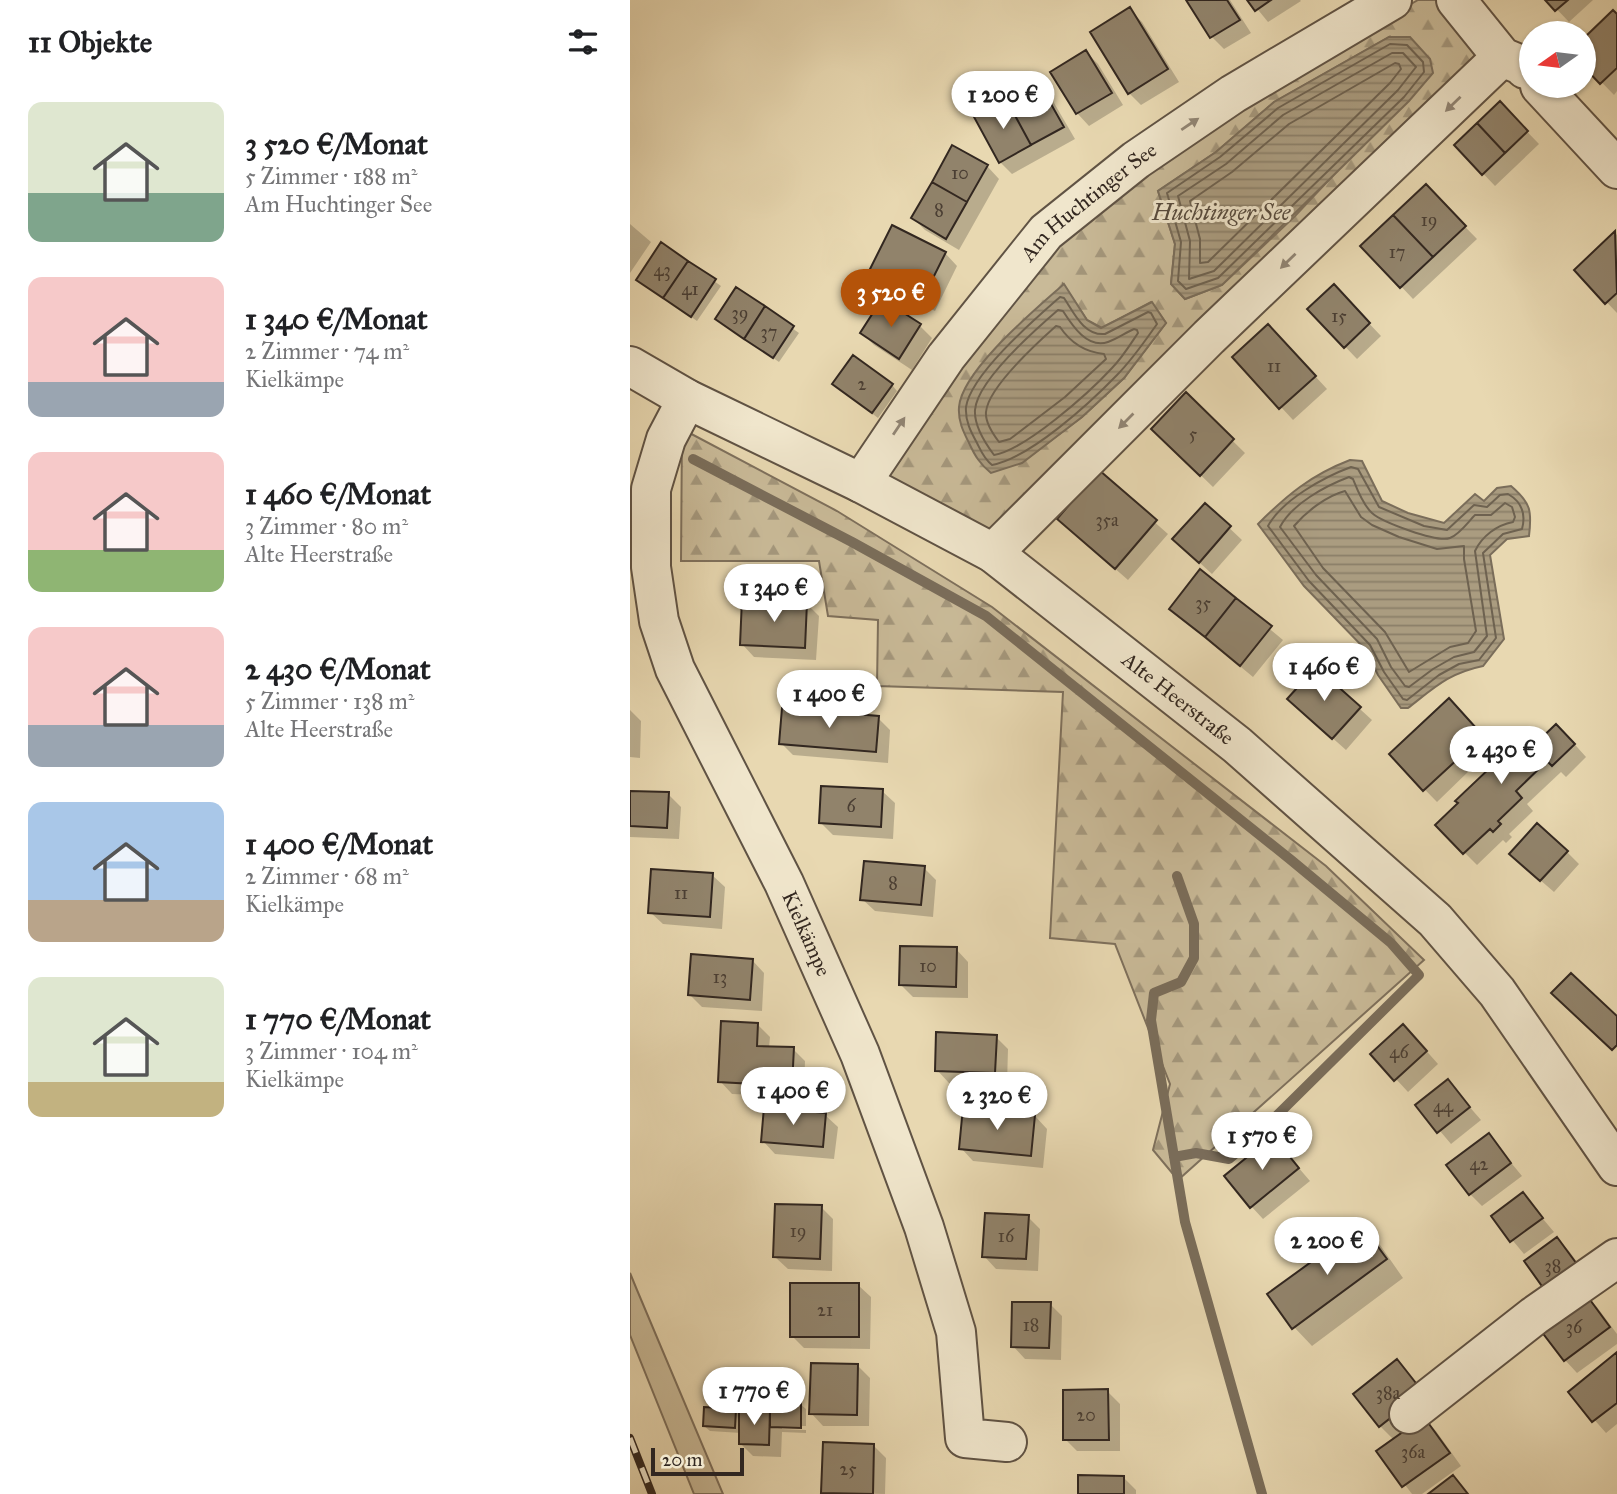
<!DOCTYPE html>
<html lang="de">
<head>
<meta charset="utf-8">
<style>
  :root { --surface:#fff; --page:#f2f2f2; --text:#202124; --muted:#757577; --accent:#b45309 }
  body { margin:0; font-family:"IM FELL Great Primer",serif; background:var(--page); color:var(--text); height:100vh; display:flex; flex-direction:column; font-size:26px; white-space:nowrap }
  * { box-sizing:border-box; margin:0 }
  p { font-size:23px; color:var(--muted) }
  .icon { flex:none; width:38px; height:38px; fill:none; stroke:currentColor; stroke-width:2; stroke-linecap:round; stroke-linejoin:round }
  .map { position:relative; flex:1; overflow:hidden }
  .details { display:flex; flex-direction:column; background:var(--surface); width:630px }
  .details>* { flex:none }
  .needle { width:46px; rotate:256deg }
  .tools { position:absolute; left:889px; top:21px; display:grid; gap:14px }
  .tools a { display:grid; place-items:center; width:77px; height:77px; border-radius:50%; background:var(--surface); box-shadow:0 2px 5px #0004; font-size:35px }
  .scale { position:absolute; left:21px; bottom:18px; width:93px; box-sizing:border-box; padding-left:7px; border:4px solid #322720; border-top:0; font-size:19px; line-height:24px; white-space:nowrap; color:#322720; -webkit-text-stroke:5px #f0e6cc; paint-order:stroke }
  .price { position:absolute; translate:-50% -60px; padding:0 16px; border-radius:24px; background:#fff; color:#222; font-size:23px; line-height:46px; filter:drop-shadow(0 2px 4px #0008) }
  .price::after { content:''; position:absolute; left:50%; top:42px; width:21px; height:16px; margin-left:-10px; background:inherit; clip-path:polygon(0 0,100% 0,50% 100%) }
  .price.selected { background:var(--accent); color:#fff }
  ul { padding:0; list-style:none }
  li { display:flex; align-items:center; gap:21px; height:175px; padding:0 28px }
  li span { display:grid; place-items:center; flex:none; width:196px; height:140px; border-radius:14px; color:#555 }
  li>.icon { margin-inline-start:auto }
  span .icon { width:84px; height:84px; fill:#fffc; stroke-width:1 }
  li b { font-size:30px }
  h2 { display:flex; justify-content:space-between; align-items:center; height:84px; padding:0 28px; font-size:30px }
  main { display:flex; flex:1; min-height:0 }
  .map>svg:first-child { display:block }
  .green { fill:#c9ba98; stroke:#7e705c; stroke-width:2 }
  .forest { fill:url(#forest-firs); stroke:#7e705c; stroke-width:2; fill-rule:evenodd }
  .water { fill:url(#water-rules); stroke:#7a6d5a; stroke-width:2 }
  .shadow { fill:#0003 }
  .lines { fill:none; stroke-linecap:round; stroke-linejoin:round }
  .shore { stroke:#6e6250; stroke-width:2 }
  .stream { stroke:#7a6d5a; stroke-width:10 }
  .building { fill:#91836b; stroke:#322720; stroke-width:2 }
  .minor-casing { stroke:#605344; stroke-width:42 }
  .minor { stroke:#f0e6cc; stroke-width:38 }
  .rail-casing { stroke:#322720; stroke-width:8 }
  .rail { stroke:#f0e6cc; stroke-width:5; stroke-dasharray:16; stroke-linecap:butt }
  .oneway { fill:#918676 }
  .labels { text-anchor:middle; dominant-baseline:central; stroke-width:6; stroke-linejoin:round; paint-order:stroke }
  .number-label { font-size:18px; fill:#4a3e33 }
  .street-label { font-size:21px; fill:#322720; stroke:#f0e6cc }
  .water-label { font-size:23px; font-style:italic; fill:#564a3d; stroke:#f0e6cc }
</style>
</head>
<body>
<main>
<section class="details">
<h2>11 Objekte<svg class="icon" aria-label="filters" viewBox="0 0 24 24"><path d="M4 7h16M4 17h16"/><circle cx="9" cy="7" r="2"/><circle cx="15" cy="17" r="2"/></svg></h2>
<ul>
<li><span style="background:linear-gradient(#dfe7d0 65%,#7fa58c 0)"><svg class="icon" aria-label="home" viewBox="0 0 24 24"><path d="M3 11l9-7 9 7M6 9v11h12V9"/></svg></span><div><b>3 520 €/Monat</b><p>5 Zimmer · 188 m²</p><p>Am Huchtinger See</p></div></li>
<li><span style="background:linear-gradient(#f6c9c9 75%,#9aa5b1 0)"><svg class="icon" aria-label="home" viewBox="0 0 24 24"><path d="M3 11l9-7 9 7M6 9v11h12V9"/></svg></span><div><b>1 340 €/Monat</b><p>2 Zimmer · 74 m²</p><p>Kielkämpe</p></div></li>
<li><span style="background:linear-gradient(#f6c9c9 70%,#8fb573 0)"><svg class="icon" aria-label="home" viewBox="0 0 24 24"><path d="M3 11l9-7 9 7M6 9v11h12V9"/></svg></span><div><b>1 460 €/Monat</b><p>3 Zimmer · 80 m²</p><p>Alte Heerstraße</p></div></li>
<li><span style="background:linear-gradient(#f6c9c9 70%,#9aa5b1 0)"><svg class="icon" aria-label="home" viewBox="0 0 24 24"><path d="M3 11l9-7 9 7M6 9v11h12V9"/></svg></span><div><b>2 430 €/Monat</b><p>5 Zimmer · 138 m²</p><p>Alte Heerstraße</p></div></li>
<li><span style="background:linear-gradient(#a9c7e8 70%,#b9a48a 0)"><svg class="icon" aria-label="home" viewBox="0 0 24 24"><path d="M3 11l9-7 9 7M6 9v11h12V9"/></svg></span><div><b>1 400 €/Monat</b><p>2 Zimmer · 68 m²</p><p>Kielkämpe</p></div></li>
<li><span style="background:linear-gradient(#dfe7d0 75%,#c2b280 0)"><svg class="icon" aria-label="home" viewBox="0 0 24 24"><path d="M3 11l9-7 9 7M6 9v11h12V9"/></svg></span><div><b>1 770 €/Monat</b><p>3 Zimmer · 104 m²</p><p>Kielkämpe</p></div></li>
</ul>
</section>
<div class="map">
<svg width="987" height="1494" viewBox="0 0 987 1494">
  <defs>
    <pattern id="forest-firs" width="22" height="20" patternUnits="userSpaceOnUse" patternTransform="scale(1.75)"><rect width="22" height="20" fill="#c9ba98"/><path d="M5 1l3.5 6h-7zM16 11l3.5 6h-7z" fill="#a4977c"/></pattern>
    <pattern id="water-rules" width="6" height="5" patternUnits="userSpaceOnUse" patternTransform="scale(1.75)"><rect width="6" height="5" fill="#aa9c80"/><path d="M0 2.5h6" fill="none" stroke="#8b7f68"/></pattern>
  </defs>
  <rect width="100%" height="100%" fill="#e8d8b1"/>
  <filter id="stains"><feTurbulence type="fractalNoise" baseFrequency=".00286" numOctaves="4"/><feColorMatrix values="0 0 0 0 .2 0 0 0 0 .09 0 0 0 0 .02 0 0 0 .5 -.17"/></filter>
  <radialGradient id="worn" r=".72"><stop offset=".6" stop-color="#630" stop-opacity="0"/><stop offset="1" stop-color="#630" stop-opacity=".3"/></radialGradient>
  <path class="green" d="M0,1273L7,1290L93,1494H64L0,1335Z"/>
  <path class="forest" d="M788,0H807L849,56L354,534L257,479L260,456L423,247L549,148L655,77ZM759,37L727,150L665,216L592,285L555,299L541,284L545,244L528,191L586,152L644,102ZM433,284L457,320L472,328L521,302L536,323L494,378L452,417L392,462Z
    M52,429L207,511L362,607L696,866L794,960L548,1180L523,1150L540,1084L485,944L420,938L433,692L247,686L248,620L198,616L189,561H51Z"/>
  <path class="water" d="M759,37H780L800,59L803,73L779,101L592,285L555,299L541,284L545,244L528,191L586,152L644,102Z
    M434,284L457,320L471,328L522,302L536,323L494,378L452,417L392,463L361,473C350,464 345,456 339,443C333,431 328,421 329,407C332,370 407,308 434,284Z
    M720,460L732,461L752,501L778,513L814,523L845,494L854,501L867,488L881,486C901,503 902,511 899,536L877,539L860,555L874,639L853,666C819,673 805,687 778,708H771L748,675L735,649L674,586L628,524C657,495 681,475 720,460Z"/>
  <path class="shadow" d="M558,0H600L621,33L594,49L582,37Z
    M620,0H670L671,1L638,22Z
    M918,0H963L939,22Z
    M500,10L512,22L549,82L511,105L499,93Z
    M983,12L987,17V91L984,95L954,64V40Z
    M456,52L468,64L493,105L459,126L447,113Z
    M408,84L420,96L445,139L382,174L370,162Z
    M870,104L909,144L865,186L826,145Z
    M357,166L369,179L329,250L295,230L283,218Z
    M808,199L847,239L783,299L733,246Z
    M0,224L21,242L0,273Z
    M985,233L987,235V313L946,270Z
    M32,244L91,286L67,321L8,279Z
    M315,253L327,266L305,311L252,285L240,273Z
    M106,289L169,333L149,362L87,319Z
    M716,299L751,336L727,359L680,310Z
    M290,326L302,338L282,370L244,345L232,333Z
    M650,338L697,389L663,420L651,407Z
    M262,385L267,391L248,418L210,389Z
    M556,395L615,453L583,487L523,429Z
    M469,473L538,534L498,580L442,531Z
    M575,505L612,540L582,574L557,551Z
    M571,572L653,640L623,677L541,609Z
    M177,604L189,616L186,660L124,657L112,644Z
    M686,669L742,720L716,750L672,711Z
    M0,710L11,721L10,758L0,757Z
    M831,713L858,742L836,763L841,769L807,802L761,755Z
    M248,718L260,730L258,763L163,755L151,743Z
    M939,738L956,757L936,777L931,772L897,804L903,811L879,834L882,837L876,843L873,840L847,865L807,825Z
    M252,791L265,803L263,839L203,835L191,823Z
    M0,793L38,794L51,807L49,839L0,837Z
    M937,852L949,864L924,892L894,866Z
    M294,868L306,880L303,917L245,911L232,899Z
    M82,875L95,887L92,929L33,924L20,912Z
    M326,949L338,962V998L283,997L270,984Z
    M122,960L134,973L132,1011L72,1007L60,995Z
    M127,1024L140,1037L139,1048L163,1049L175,1061L174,1097L102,1094L90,1081Z
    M366,1037L378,1049L377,1085L319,1083L307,1070Z
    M785,1038L808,1064L778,1092L766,1079Z
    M817,1081L851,1120L821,1144L788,1105Z
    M195,1115L208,1127L204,1159L145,1154L133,1141Z
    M405,1116L417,1129L413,1168L343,1161L331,1148Z
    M859,1136L892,1176L852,1206L840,1194Z
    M643,1138L680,1181L633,1219L621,1206Z
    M893,1195L924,1232L894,1254L863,1217Z
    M191,1207L203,1219L202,1271L158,1269L145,1257Z
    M398,1217L410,1229L408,1271L366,1269L354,1256Z
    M731,1227L750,1245L773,1278L682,1346L664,1327Z
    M927,1239L939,1251L963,1284L932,1307Z
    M228,1285L241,1297L240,1349L174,1348L162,1336Z
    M955,1295L967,1307L987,1334V1344L947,1373L935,1360Z
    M420,1304L432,1316L431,1360L395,1359L383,1346Z
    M987,1355V1424L976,1433L940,1392Z
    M767,1361L804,1405L770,1432L772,1435L794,1419L806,1431L831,1466L792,1494H782L749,1451L764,1440L750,1426Z
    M227,1365L240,1378L239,1426H193L181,1413Z
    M477,1391L490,1404V1451H447L435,1439Z
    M170,1404L176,1409V1426H152V1429L176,1430V1433L152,1432L151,1457L123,1456L111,1444V1433L80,1431L74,1426L106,1411L111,1416V1411L142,1412Z
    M243,1445L256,1458L255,1494L193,1493Z
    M494,1478L506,1490V1494H449Z"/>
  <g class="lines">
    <path class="shore" d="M760,44L777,45L793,62L794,72L774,97L588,278L556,289L548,281L551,242L537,193L590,157L648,108Z
      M762,53H773L786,67L768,90L584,271L559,279L560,241L548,196L596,164L653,115Z
      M765,63L769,64L771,69L760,83L578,262L570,263V239L560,201L602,172L659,124Z
      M430,297L434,298C444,313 454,336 475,334L518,312L521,313L527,324C515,341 502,360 487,375C460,403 400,458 362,465C354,459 351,451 347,443C341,432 335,421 336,407C341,374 405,319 430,297Z
      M428,310L433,311C442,325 457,349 478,342C487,339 495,333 504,329L507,330L508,333C500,345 492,358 482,368C459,393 395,450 364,455C355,443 344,425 345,410C347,381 406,329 428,310Z
      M426,326L430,327C440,342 455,352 474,354L476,359L435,397L380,439L369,442C363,434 355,422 356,412C358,387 407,343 426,326Z
      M721,467L728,469L749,507L794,526L817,530L844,505L857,507L870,495L878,494C892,502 896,514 892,529L873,534L853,553L866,638L849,660L829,664L809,675L777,700L773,699L754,672L740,645L679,581L638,526C652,500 694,477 721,467Z
      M719,477L723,479C727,489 733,505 742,513C752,522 807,543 820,538C830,534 838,522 845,515H861L875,503L882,507L885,517L883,522C867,525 852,536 845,551L857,636L844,652L824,657L803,669L779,687L775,686L761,667L747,639L686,575L650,527C662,504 695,486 719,477Z
      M715,491L731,517L742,525L769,537L807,549L834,546V559L846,631L838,643L820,647L779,672L755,632L693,568L664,526C676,512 696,496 715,491Z"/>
    <path class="stream" d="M63,459L222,542L356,616L661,860L761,943L789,975L622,1140L599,1159L566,1153L544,1157
      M547,876L564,924V958L551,982L524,993L521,1020L555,1222L632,1494"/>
  </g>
  <path class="building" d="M556,0H597L610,20L580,38Z
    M617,0H641L625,11Z
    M915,0H938L925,11Z
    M500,7L538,69L498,94L460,32Z
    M983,10L987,14V68L970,84L954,67V38Z
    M456,50L482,93L446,114L420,72Z
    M408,81L434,127L401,145L376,99Z
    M376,99L401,145L369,163L344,117Z
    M870,101L898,131L875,153L847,123Z
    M847,123L875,153L852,175L824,145Z
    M322,145L358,165L337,202L302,182Z
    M302,182L337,202L316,239L281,218Z
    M796,184L836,226L803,257L763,215Z
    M763,215L803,257L770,288L730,246Z
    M262,225L316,252L292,300L238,273Z
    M985,231L987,293L975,304L944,270Z
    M31,242L58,261L33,298L6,280Z
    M58,261L86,279L61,317L33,298Z
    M704,284L740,323L714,348L677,309Z
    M106,287L135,306L114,339L85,319Z
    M252,299L291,324L269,359L230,333Z
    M135,306L164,326L143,358L114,339Z
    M638,324L686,376L649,409L602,357Z
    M223,355L263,384L242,413L202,384Z
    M556,392L604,439L570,476L521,429Z
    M469,470L527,520L485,569L427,519Z
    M575,503L601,526L569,563L542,539Z
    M570,569L606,598L575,637L539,609Z
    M606,598L642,626L610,666L575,637Z
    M112,599L177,602L175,648L110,645Z
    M686,667L731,707L702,739L657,699Z
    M819,698L847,729L825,750L831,756L793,791L759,754Z
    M152,708L249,716L246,752L149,744Z
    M926,724L945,744L922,766L917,761L886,791L892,798L868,821L871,824L863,832L860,829L833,854L805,825L828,803L825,801L862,766L856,759L887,729L903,746Z
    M191,786L253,789L251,827L189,823Z
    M0,791L39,792L37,828L0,826Z
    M907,823L938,851L910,881L879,854Z
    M234,861L295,866L291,905L230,900Z
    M21,869L83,873L80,917L18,913Z
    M270,946L327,947L326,987L269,985Z
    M61,954L123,959L120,1000L58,995Z
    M941,973L987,1016V1045L982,1050L921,993Z
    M91,1021L128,1023L127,1046L164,1047L162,1086L88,1082Z
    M773,1024L797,1051L764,1081L740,1054Z
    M306,1032L367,1035L365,1073L305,1071Z
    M818,1079L840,1107L807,1133L785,1105Z
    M134,1107L196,1113L193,1147L131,1142Z
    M333,1107L405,1115L401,1156L329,1149Z
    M859,1133L881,1163L839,1195L816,1165Z
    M643,1136L669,1168L620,1208L594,1176Z
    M893,1192L913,1218L880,1242L861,1216Z
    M145,1204L192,1205L190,1259L143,1257Z
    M355,1213L399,1215L396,1259L352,1257Z
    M732,1225L757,1259L662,1329L637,1294Z
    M927,1237L952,1271L919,1296L894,1261Z
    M160,1283H229V1337H160Z
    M955,1293L980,1327L934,1361L908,1327Z
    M382,1302H421L419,1348L381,1347Z
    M987,1352V1403L962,1422L938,1392Z
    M767,1359L793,1392L749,1427L723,1394Z
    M181,1363L228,1364L227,1415L179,1414Z
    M478,1389L479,1440H433V1390Z
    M140,1401L171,1402V1428L140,1427Z
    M74,1407L106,1409L105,1428L73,1426Z
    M109,1409L140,1410L139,1445L109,1444Z
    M794,1417L820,1453L772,1487L746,1451Z
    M193,1442L244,1444L243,1494L191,1493Z
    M448,1475L494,1476V1494H448Z
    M823,1475L838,1494H798Z"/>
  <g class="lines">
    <defs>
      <g id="minor">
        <path d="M826,0L872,57L891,65L895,69"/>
        <path d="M910,86L987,169"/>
        <path id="s1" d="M0,366L57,399L231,483L363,553L607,745L805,920L867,992L987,1166"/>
        <path id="s2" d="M57,399L36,439L21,489V567L29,621L45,669L154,883L230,1054L294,1227L326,1332L335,1438L377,1442"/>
        <path id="s3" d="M231,483L316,357L416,232L506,160L603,94L762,0"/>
        <path d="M363,553L579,337L872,57"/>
        <path d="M779,1414L904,1316L987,1258"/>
      </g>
    </defs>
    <use href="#minor" class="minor-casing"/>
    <use href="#minor" class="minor"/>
    <defs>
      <path id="rail" d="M0,1438L22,1494"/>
    </defs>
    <use href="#rail" class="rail-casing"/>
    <use href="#rail" class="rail"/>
  </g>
  <defs><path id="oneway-solid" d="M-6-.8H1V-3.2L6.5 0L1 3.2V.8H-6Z" transform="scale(1.75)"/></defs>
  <g class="oneway">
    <use href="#oneway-solid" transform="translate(823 104) rotate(136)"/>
    <use href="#oneway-solid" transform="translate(560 124) rotate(-34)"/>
    <use href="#oneway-solid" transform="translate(658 261) rotate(136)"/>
    <use href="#oneway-solid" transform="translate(496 421) rotate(135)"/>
    <use href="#oneway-solid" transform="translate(269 426) rotate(-56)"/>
  </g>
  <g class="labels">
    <g class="number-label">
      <text x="330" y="173">10</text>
      <text x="309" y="210">8</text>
      <text x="799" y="220">19</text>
      <text x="767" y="252">17</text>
      <text x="32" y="270">43</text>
      <text x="60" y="289">41</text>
      <text x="110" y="313">39</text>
      <text x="709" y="316">15</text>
      <text x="139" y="332">37</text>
      <text x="644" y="366">11</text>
      <text x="232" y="384">2</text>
      <text x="563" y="434">5</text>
      <text x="477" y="520">35a</text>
      <text x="573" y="603">35</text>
      <text x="221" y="806">6</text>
      <text x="263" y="883">8</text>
      <text x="51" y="893">11</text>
      <text x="298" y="966">10</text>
      <text x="90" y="977">13</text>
      <text x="769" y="1052">46</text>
      <text x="813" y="1106">44</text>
      <text x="849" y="1164">42</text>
      <text x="168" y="1231">19</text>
      <text x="376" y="1236">16</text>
      <text x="923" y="1266">38</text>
      <text x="195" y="1310">21</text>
      <text x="401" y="1325">18</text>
      <text x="944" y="1327">36</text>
      <text x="758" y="1393">38a</text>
      <text x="456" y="1415">20</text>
      <text x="783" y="1452">36a</text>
      <text x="218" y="1469">25</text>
    </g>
    <g class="street-label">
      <text stroke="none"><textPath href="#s3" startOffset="364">Am Huchtinger See</textPath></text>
      <text stroke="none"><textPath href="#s1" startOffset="644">Alte Heerstraße</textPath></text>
      <text stroke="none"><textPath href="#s2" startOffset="576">Kielkämpe</textPath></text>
    </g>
    <g class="water-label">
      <text x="591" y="212">Huchtinger See</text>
    </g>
  </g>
  <rect width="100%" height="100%" filter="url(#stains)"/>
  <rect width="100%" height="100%" fill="url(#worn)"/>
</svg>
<div class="tools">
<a><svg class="needle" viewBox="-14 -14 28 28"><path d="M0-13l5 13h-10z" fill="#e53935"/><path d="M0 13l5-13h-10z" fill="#757577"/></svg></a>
</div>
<div class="scale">20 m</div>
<b class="price" style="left:373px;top:131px">1 200 €</b>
<b class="price selected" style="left:261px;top:329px">3 520 €</b>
<b class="price" style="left:144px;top:624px">1 340 €</b>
<b class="price" style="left:694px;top:703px">1 460 €</b>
<b class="price" style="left:199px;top:730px">1 400 €</b>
<b class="price" style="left:871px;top:786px">2 430 €</b>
<b class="price" style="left:163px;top:1127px">1 400 €</b>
<b class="price" style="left:367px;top:1132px">2 320 €</b>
<b class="price" style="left:632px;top:1172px">1 570 €</b>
<b class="price" style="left:697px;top:1277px">2 200 €</b>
<b class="price" style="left:124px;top:1427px">1 770 €</b>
</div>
</main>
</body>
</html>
